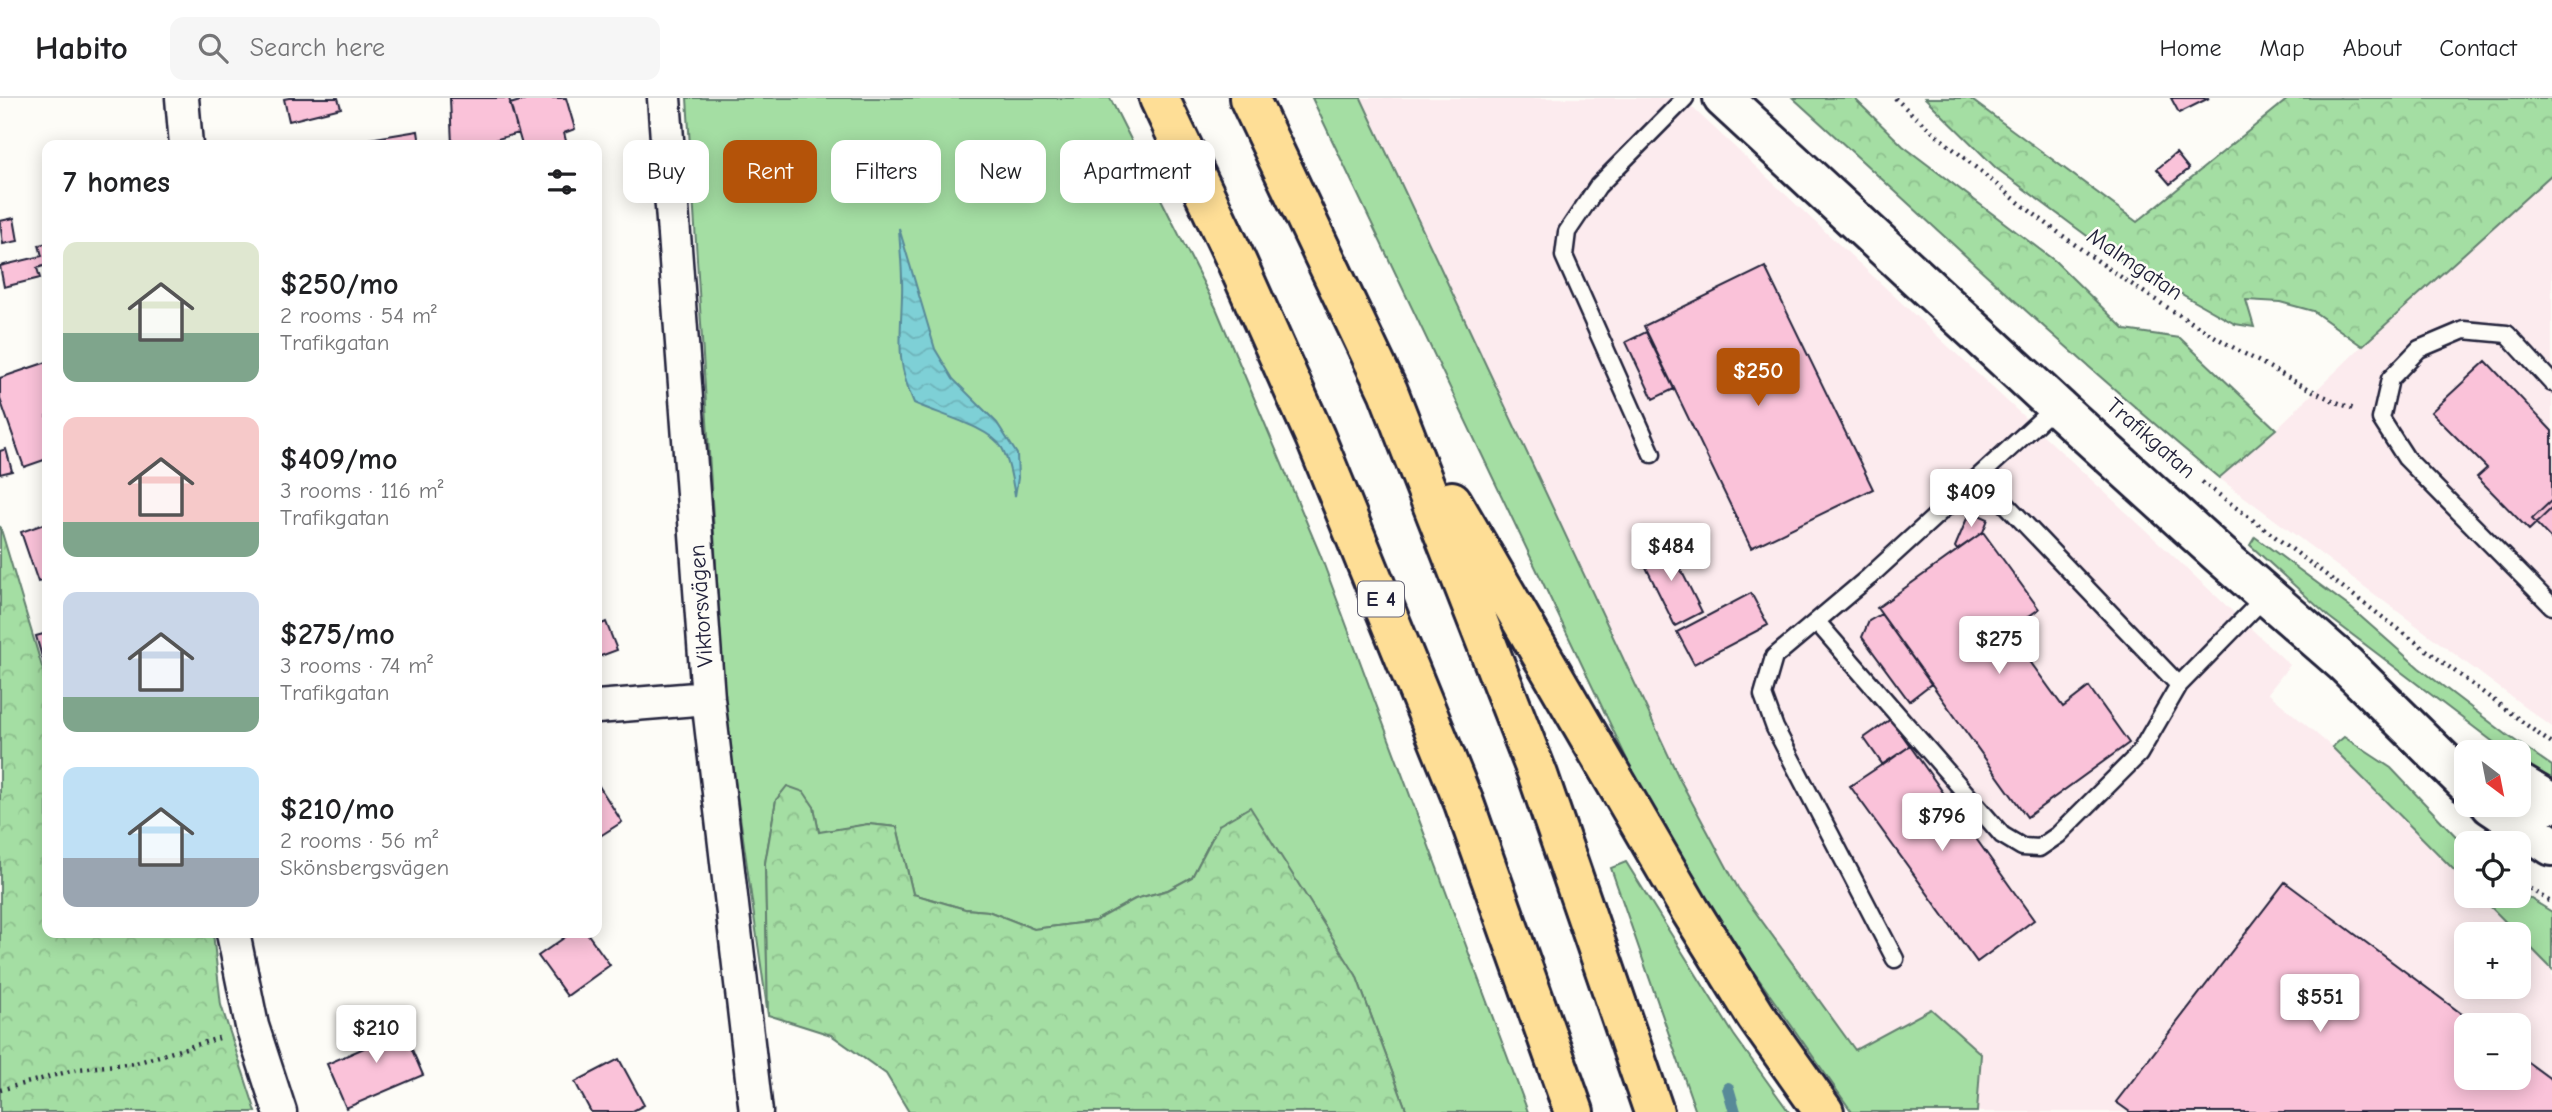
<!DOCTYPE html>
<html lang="en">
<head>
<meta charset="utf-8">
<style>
  :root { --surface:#fff; --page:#f6f6f6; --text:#202124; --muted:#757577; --line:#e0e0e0; --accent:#b45309 }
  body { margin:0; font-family:"Comic Neue",sans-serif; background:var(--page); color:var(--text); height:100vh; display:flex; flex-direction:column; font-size:26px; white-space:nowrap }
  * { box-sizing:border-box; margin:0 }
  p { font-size:23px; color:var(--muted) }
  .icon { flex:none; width:38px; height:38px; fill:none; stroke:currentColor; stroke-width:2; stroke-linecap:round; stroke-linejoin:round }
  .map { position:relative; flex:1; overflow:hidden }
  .details { position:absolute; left:42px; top:42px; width:560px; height:798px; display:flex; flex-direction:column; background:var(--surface); border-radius:14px; box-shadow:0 4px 18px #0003 }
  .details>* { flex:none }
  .top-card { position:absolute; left:623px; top:42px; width:665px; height:63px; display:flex; gap:14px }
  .needle { width:46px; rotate:148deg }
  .buttons { position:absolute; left:2454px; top:642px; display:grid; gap:14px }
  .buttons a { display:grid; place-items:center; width:77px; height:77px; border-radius:14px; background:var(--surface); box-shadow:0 4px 18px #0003; font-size:35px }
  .price { position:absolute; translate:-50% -60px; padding:0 16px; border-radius:7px; background:#fff; color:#222; font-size:23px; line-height:46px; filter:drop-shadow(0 2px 4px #0008) }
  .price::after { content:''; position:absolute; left:50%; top:42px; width:21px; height:16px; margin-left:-10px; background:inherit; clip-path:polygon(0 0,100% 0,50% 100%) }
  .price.active { background:var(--accent); color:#fff }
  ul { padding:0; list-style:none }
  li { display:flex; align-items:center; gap:21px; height:175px; padding:0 21px }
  li span { display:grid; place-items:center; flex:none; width:196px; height:140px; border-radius:14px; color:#555 }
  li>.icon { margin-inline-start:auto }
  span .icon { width:84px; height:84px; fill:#fffc; stroke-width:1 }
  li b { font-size:30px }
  h2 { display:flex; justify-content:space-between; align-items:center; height:84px; padding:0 21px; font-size:30px }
  .tag { padding:0 24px; border-radius:14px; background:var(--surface); box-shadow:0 4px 18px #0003; font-size:24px; line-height:63px }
  .tag.active { background:var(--accent); color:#fff }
  header { display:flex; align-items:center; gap:42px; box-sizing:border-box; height:98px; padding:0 35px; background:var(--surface); border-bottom:2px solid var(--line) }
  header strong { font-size:33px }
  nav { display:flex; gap:38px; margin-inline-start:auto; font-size:24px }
  .search { width:490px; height:63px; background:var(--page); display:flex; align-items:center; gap:18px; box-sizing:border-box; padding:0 24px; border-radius:14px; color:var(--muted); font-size:26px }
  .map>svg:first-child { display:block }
  .built { fill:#fcebee; fill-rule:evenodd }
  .grass { fill:#a4dea3; stroke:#63806f; stroke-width:2 }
  .forest { fill:url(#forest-crowns); stroke:#63806f; stroke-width:2 }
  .water { fill:url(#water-waves); stroke:#598a98; stroke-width:2 }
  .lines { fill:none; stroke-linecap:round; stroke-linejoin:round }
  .stream { stroke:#598a98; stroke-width:12 }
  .building { fill:#fac2d9; stroke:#22223b; stroke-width:2 }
  .lane-casing { stroke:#22223b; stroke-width:21 }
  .street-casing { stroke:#22223b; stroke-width:37 }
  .secondary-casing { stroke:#22223b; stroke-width:44 }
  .highway-casing { stroke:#22223b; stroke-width:44 }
  .path { stroke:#22223b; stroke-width:4.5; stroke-dasharray:2 5; stroke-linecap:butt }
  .lane { stroke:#fdfcf7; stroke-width:16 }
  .street { stroke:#fdfcf7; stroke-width:32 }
  .secondary { stroke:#fdfcf7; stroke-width:38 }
  .highway { stroke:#fede96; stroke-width:38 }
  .labels { text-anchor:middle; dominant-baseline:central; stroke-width:5; stroke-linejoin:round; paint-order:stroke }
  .shield { fill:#fdfcf7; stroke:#646373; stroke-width:2 }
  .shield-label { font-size:21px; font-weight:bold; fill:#22223b }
  .street-label { font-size:23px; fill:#22223b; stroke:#fdfcf7 }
</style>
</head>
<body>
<header>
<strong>Habito</strong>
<div class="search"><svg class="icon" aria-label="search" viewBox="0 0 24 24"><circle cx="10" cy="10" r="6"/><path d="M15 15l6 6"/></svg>Search here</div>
<nav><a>Home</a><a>Map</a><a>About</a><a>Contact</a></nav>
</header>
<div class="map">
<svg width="2552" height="1014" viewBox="0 0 2552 1014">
  <defs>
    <pattern id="forest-crowns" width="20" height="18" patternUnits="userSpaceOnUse" patternTransform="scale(1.75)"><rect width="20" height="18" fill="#a4dea3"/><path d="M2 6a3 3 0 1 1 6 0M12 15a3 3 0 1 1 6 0" fill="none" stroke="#8dbe8d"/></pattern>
    <pattern id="water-waves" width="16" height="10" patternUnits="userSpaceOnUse" patternTransform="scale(1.75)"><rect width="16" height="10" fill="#7ed0d6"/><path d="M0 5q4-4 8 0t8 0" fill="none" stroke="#6db2b9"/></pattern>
  </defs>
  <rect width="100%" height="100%" fill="#fdfcf7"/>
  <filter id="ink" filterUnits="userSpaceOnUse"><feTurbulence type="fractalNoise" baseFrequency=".0143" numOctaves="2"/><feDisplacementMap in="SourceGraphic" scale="14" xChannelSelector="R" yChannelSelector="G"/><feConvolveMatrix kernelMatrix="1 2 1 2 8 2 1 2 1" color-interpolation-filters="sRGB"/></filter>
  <g filter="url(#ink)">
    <path class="built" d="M1361,0H1682L2290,567L2268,595L2332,649L2466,784V798H2480L2518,836H2466V889H2518V837L2552,871V1014H1977L1981,956L1856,953L1738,790L1680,682ZM2466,928H2518V980H2466Z
      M2552,76V629L2219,380L2276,331L2362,248Z"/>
    <path class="grass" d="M687,0H1110L1216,210L1320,456L1528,1014H1407L1356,877L1219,727L1192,779L1168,792L1135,801L1095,823L1034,831L988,813L965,811L913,796L897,729L868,726L819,735L814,709L776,702L765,765L768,917L725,612Z
      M1312,0H1361L1680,682L1738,790L1855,952L1931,911L1981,956L1977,1014H1852L1706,806L1643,695Z
      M2255,439L2351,510L2419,570L2507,637L2552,668V684L2518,661V654H2508L2500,649L2329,519L2250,447Z
      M2344,639L2391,670L2466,749V784L2332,649Z
      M1626,764L1734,937L1789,1014H1696L1611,770Z
      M2518,793L2552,814V871L2480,798H2518Z"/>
    <path class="forest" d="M1793,0H1854L1903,48L2055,163L2125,232L2180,240L2276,331L2219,380C2072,259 1934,128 1793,0Z
      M1925,0H1969L2137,124L2289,0H2552V76L2362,248L2313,213L2280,204L2246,202L2254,229L2235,226L2114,158L1996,70Z
      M0,428L43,572L47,615V835H213L221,907L256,1014H0Z
      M787,688L804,694L814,709L819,734L868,726L897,729L913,796L965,811L988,813L1034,831L1095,823L1135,801L1168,792L1192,779L1219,727L1250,709L1356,877L1407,1014H909L886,976L831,937L768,917L765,765L776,702Z"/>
    <path class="water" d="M899,130L935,251L953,281L997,325L1017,356L1018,380L1015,398C1012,383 1010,364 1002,350C990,329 937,316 914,305C895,262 901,242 902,197C903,175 900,152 899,130Z"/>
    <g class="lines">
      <path class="stream" d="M1728,990L1735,1014"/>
    </g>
    <path class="building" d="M289,0H338L341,10L289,23L284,1Z
      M450,0H509L518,35L478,47H452Z
      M530,0H566L575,31L564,35L567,47H522L510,6Z
      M2171,0H2209L2179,15Z
      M418,33L420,47H364L363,42Z
      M2176,55L2189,71L2170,86L2157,71Z
      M14,120L18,143L3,146L0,123Z
      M47,145V167L37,170L40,180L4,189L0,168L42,158L39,147Z
      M1765,169L1873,391L1751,450L1644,228Z
      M1646,234L1674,291L1653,301L1626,244Z
      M2486,263L2552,333V410L2529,432L2477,379L2487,370L2431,314Z
      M47,264V361L24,369L0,301V280Z
      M6,351L12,373L0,376V353Z
      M2552,402V442L2532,421Z
      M1970,413L1988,421L1983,434L1957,452L1955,449Z
      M47,425V480L38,484L21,434Z
      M1983,434L2039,511L2008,533L2063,609L2089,589L2129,645L2027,719L1877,510Z
      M1666,442L1702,514L1675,528L1639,455Z
      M1751,495L1768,527L1694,566L1677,534Z
      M1881,516L1931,586L1909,603L1862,539L1869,523Z
      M606,524L617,552L598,559L597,528Z
      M47,535V561L43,562L36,538Z
      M1891,621L1910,648L1883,667L1864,640Z
      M1910,648L2034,822L1977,864L1850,688Z
      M597,685L622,724L597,740Z
      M2285,784L2478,928H2466V980H2518V957L2552,982V1014H2130L2116,1004Z
      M571,835H587L610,867L567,898L538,858Z
      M396,915L423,977L346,1010L327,966L378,944L371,926Z
      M619,961L644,1007L631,1014H591L575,984Z"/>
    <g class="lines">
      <defs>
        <path id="lane" d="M2552,285L2507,236L2464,232L2419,251L2390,281L2381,321L2406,360L2552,508
          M1652,356L1564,158L1567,134L1598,88L1685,0
          M1980,379L2179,587
          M1817,524L2002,737L2022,749L2039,750L2058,737L2139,656L2179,587L2267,497
          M1895,861L1775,630L1763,597L1774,559L1869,479L2056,308"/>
        <path id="street" d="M182,0L186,47
          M664,0L708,600L756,1014
          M597,609L708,600
          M233,835L252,928L280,1014"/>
        <path id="secondary" d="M1723,0L2056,308L2220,457L2345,566L2466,685
          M2518,685L2552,705
          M2491,707L2552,748"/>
        <path id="highway" d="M1159,0L1234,158L1315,339L1464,705L1574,1014
          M1249,0L1388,293L1538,677L1654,1014
          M1452,403L1690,812L1756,918L1824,1014"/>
      </defs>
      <use href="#lane" class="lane-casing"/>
      <use href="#street" class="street-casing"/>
      <use href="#secondary" class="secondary-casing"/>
      <use href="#highway" class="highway-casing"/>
      <path class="path" d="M1895,0C1922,26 1951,49 1980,73C2062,141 2150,202 2243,255C2281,275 2317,298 2357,312
        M2202,384L2552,646
        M2518,783L2552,805
        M0,992L78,971L136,965L219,940"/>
      <use href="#lane" class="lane"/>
      <use href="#street" class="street"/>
      <use href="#secondary" class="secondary"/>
      <use href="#highway" class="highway"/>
    </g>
  </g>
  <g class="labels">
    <rect class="shield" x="1358" y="483.5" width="46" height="35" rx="5"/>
    <g class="shield-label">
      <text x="1381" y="501">E 4</text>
    </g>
    <g class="street-label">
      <text transform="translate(2135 166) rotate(34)">Malmgatan</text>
      <text transform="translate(2151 340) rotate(41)">Trafikgatan</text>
      <text transform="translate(701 508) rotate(-94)">Viktorsvägen</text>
    </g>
  </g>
</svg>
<div class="buttons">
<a><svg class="needle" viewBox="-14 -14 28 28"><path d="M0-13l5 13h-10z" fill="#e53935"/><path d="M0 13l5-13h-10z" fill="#757577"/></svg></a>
<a><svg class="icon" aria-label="locate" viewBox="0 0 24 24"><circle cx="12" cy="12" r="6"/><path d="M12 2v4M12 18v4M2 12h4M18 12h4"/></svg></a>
<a>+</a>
<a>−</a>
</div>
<b class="price active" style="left:1758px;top:310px">$250</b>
<b class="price" style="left:1971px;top:431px">$409</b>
<b class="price" style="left:1671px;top:485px">$484</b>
<b class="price" style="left:1999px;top:578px">$275</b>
<b class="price" style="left:1942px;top:755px">$796</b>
<b class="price" style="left:2320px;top:936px">$551</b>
<b class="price" style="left:376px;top:967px">$210</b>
<div class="top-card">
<a class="tag">Buy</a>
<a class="tag active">Rent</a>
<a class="tag">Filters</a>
<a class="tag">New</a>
<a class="tag">Apartment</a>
</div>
<section class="details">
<h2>7 homes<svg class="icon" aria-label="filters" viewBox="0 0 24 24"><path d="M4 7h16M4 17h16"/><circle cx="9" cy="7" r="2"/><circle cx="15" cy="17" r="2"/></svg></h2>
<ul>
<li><span style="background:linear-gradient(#dfe7d0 65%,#7fa58c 0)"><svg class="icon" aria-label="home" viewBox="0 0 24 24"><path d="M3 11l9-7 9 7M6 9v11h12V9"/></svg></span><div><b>$250/mo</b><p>2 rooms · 54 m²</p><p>Trafikgatan</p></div></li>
<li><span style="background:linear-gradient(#f6c9c9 75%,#7fa58c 0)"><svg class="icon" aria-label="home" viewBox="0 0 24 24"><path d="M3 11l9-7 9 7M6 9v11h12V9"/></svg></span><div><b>$409/mo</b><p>3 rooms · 116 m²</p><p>Trafikgatan</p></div></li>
<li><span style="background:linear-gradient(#c9d6e8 75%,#7fa58c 0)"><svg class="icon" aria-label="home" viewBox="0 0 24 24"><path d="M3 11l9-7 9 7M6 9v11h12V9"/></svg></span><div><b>$275/mo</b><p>3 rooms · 74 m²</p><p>Trafikgatan</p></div></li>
<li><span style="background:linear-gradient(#bfe0f5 65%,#9aa5b1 0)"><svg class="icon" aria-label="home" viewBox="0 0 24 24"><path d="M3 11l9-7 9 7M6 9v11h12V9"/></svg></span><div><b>$210/mo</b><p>2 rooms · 56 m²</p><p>Skönsbergsvägen</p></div></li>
</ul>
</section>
</div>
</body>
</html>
